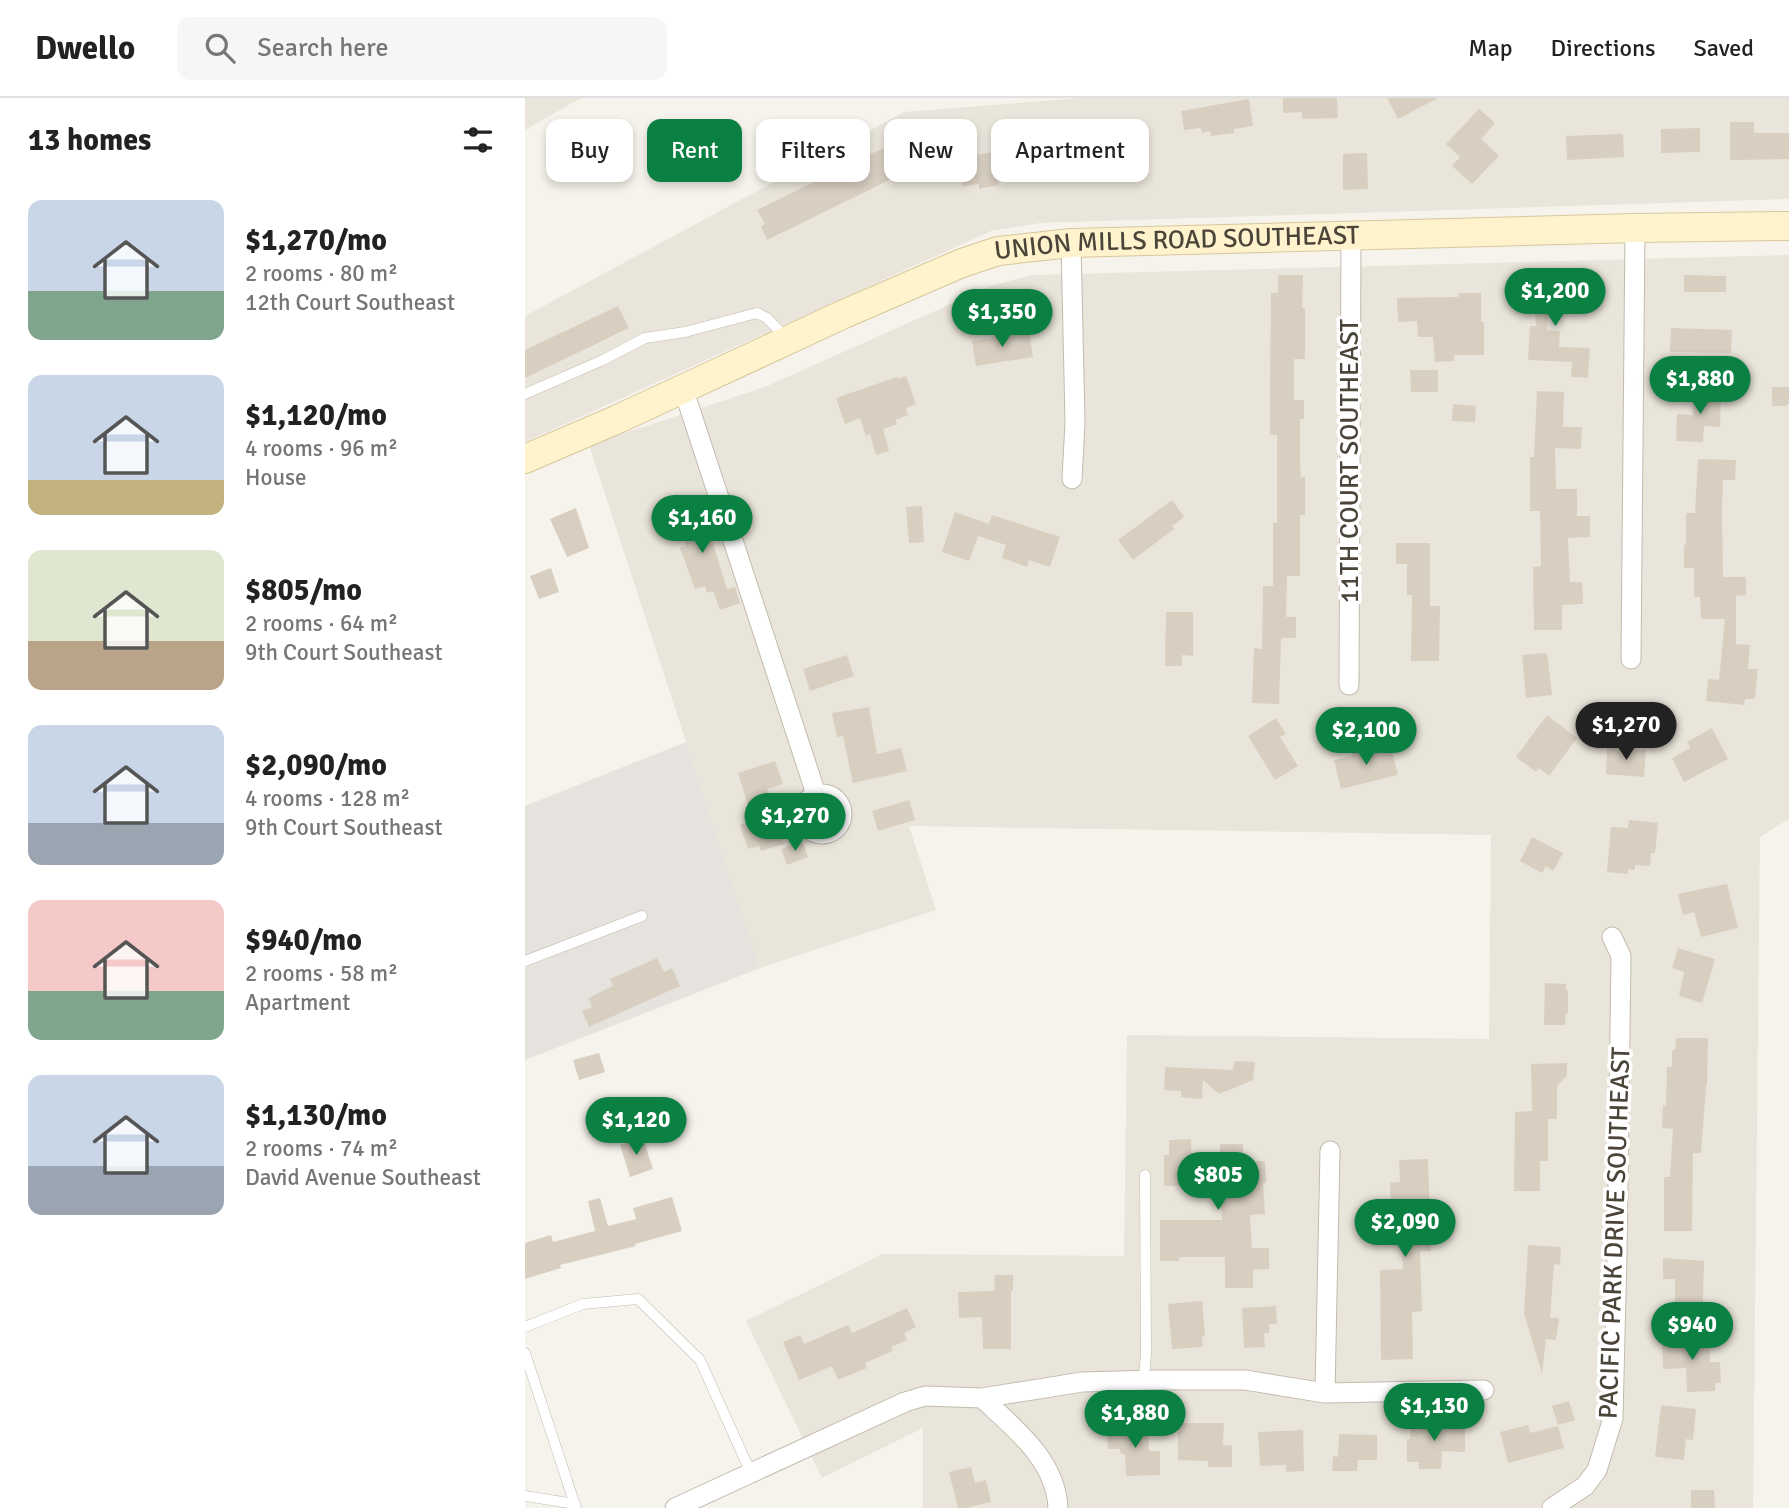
<!DOCTYPE html>
<html lang="en">
<head>
<meta charset="utf-8">
<style>
  :root { --surface:#fff; --page:#f6f6f6; --text:#222; --muted:#767676; --line:#e0e0e0; --accent:#0b8043 }
  body { margin:0; font-family:Signika,sans-serif; background:var(--page); color:var(--text); height:100vh; display:flex; flex-direction:column; font-size:26px; white-space:nowrap }
  * { box-sizing:border-box; margin:0 }
  p { font-size:23px; color:var(--muted) }
  .icon { flex:none; width:38px; height:38px; fill:none; stroke:currentColor; stroke-width:2; stroke-linecap:round; stroke-linejoin:round }
  .map { position:relative; flex:1; overflow:hidden }
  .sheet { display:flex; flex-direction:column; background:var(--surface); width:525px }
  .sheet>* { flex:none }
  .hud { position:absolute; left:21px; top:21px; width:665px; height:63px; display:flex; gap:14px }
  .price { position:absolute; translate:-50% -60px; padding:0 16px; border-radius:24px; background:var(--accent); color:#fff; font-size:23px; line-height:46px; filter:drop-shadow(0 2px 4px #0008) }
  .price::after { content:''; position:absolute; left:50%; top:42px; width:21px; height:16px; margin-left:-10px; background:inherit; clip-path:polygon(0 0,100% 0,50% 100%) }
  .price.selected { background:#222; color:#fff }
  ul { padding:0; list-style:none }
  li { display:flex; align-items:center; gap:21px; height:175px; padding:0 28px }
  li span { display:grid; place-items:center; flex:none; width:196px; height:140px; border-radius:14px; color:#555 }
  li>.icon { margin-inline-start:auto }
  span .icon { width:84px; height:84px; fill:#fffc; stroke-width:1 }
  li b { font-size:30px }
  h2 { display:flex; justify-content:space-between; align-items:center; height:84px; padding:0 28px; font-size:30px }
  .pill { padding:0 24px; border-radius:14px; background:var(--surface); box-shadow:0 4px 10px #0003; font-size:24px; line-height:63px }
  .pill.selected { background:var(--accent); color:#fff }
  header { display:flex; align-items:center; gap:42px; box-sizing:border-box; height:98px; padding:0 35px; background:var(--surface); border-bottom:2px solid var(--line) }
  header strong { font-size:33px }
  nav { display:flex; gap:38px; margin-inline-start:auto; font-size:24px }
  .search { width:490px; height:63px; background:var(--page); display:flex; align-items:center; gap:18px; box-sizing:border-box; padding:0 24px; border-radius:14px; color:var(--muted); font-size:26px }
  main { display:flex; flex:1; min-height:0 }
  .map>svg:first-child { display:block }
  .residential { fill:#eae5da }
  .industrial { fill:#e6e2dd }
  .building { fill:#d8cfc1 }
  .lines { fill:none; stroke-linecap:round; stroke-linejoin:round }
  .lane-casing { stroke:#c2bbae; stroke-width:11 }
  .street-casing { stroke:#c2bbae; stroke-width:21 }
  .secondary-casing { stroke:#d6c79b; stroke-width:30 }
  .lane { stroke:#fff; stroke-width:10 }
  .street { stroke:#fff; stroke-width:19 }
  .secondary { stroke:#fff3cd; stroke-width:28 }
  .labels { text-anchor:middle; dominant-baseline:central; stroke-width:7; stroke-linejoin:round; paint-order:stroke }
  .street-label { font-size:26px; fill:#4b4439; stroke:#fff }
</style>
</head>
<body>
<header>
<strong>Dwello</strong>
<div class="search"><svg class="icon" aria-label="search" viewBox="0 0 24 24"><circle cx="10" cy="10" r="6"/><path d="M15 15l6 6"/></svg>Search here</div>
<nav><a>Map</a><a>Directions</a><a>Saved</a></nav>
</header>
<main>
<section class="sheet">
<h2>13 homes<svg class="icon" aria-label="filters" viewBox="0 0 24 24"><path d="M4 7h16M4 17h16"/><circle cx="9" cy="7" r="2"/><circle cx="15" cy="17" r="2"/></svg></h2>
<ul>
<li><span style="background:linear-gradient(#c9d6e8 65%,#7fa58c 0)"><svg class="icon" aria-label="home" viewBox="0 0 24 24"><path d="M3 11l9-7 9 7M6 9v11h12V9"/></svg></span><div><b>$1,270/mo</b><p>2 rooms · 80 m²</p><p>12th Court Southeast</p></div></li>
<li><span style="background:linear-gradient(#c9d6e8 75%,#c2b280 0)"><svg class="icon" aria-label="home" viewBox="0 0 24 24"><path d="M3 11l9-7 9 7M6 9v11h12V9"/></svg></span><div><b>$1,120/mo</b><p>4 rooms · 96 m²</p><p>House</p></div></li>
<li><span style="background:linear-gradient(#dfe7d0 65%,#b9a48a 0)"><svg class="icon" aria-label="home" viewBox="0 0 24 24"><path d="M3 11l9-7 9 7M6 9v11h12V9"/></svg></span><div><b>$805/mo</b><p>2 rooms · 64 m²</p><p>9th Court Southeast</p></div></li>
<li><span style="background:linear-gradient(#c9d6e8 70%,#9aa5b1 0)"><svg class="icon" aria-label="home" viewBox="0 0 24 24"><path d="M3 11l9-7 9 7M6 9v11h12V9"/></svg></span><div><b>$2,090/mo</b><p>4 rooms · 128 m²</p><p>9th Court Southeast</p></div></li>
<li><span style="background:linear-gradient(#f6c9c9 65%,#7fa58c 0)"><svg class="icon" aria-label="home" viewBox="0 0 24 24"><path d="M3 11l9-7 9 7M6 9v11h12V9"/></svg></span><div><b>$940/mo</b><p>2 rooms · 58 m²</p><p>Apartment</p></div></li>
<li><span style="background:linear-gradient(#c9d6e8 65%,#9aa5b1 0)"><svg class="icon" aria-label="home" viewBox="0 0 24 24"><path d="M3 11l9-7 9 7M6 9v11h12V9"/></svg></span><div><b>$1,130/mo</b><p>2 rooms · 74 m²</p><p>David Avenue Southeast</p></div></li>
</ul>
</section>
<div class="map">
<svg width="1264" height="1410" viewBox="0 0 1264 1410">
  <rect width="100%" height="100%" fill="#f6f3ec"/>
  <path class="residential" d="M0,0H56L0,32Z
    M555,0H1264V101L515,125L466,133L0,344V218L379,14Z
    M1264,157V721L1235,739L1228,1410H398V1330L297,1380L221,1223L358,1156L599,1158L602,937L964,941L966,737L384,728L411,812L235,870L64,347L240,289L466,188L507,177Z"/>
  <path class="industrial" d="M161,644L235,870L0,962V708Z"/>
  <path class="building" d="M758,0H812L813,20L777,21V14L758,15Z
    M862,0H913L873,21Z
    M724,1L728,28L709,31V35L686,38L685,33L677,35L676,30L659,32L656,13Z
    M954,11L970,25L956,41L974,58L947,86L927,68L935,59L921,46Z
    M1205,24H1229V35H1264V61L1205,62Z
    M1175,30V54L1136,55V31Z
    M1098,36L1099,59L1042,62L1041,38Z
    M617,37L618,72H599V67L566,69L564,39Z
    M379,40L386,53L391,50L399,65L242,142L236,128L240,126L232,112Z
    M450,54V57L469,54L474,87L454,91V86L437,88L432,56Z
    M842,55L843,91L818,92V56Z
    M753,177H778L777,210H780V261H769V302H779V321H775V365L776,379H780V417H775V478H762L761,519H771V540H756L754,606L727,605L729,550L737,551L738,488H748V425H752V337H745V293L746,195H753Z
    M1159,177L1201,178V194H1159Z
    M1049,179L1051,203L1024,205L1022,232L1035,233L1034,249L1065,250L1063,280L1046,279L1047,264L1003,262L1005,228H1011L1008,183Z
    M934,195H956V224H959V257H929V263L910,264L908,239H893L892,223L873,224L872,200L933,199Z
    M93,208L104,230L0,280V252Z
    M1146,230L1207,232L1206,255L1145,254Z
    M504,234L508,259L451,268L447,243Z
    M885,272H913V294H886Z
    M381,278L391,306L381,310L383,317L370,322L372,326L358,331L364,353L351,357L345,336L341,338L335,320L320,326L311,300L372,279L373,281Z
    M1247,289H1264V306H1262V308H1247Z
    M1170,291L1196,292L1195,329L1179,328L1178,344L1151,343L1152,316L1168,317Z
    M1012,293L1039,294L1038,329H1057L1056,351L1030,350L1031,391H1052V418H1065V439L1043,440L1045,484H1057L1058,506L1037,507V532H1009L1008,469L1016,468L1015,413H1005V359H1009Z
    M928,306L951,308L950,324L927,323Z
    M1173,361L1211,362L1210,382H1198L1197,411L1198,479H1221V497L1211,498V546L1225,547L1223,571H1233L1230,601H1220L1219,607L1181,603L1183,581L1194,582L1200,521H1176L1175,499H1169V470H1159V447H1161V415H1170Z
    M166,397L181,441L186,439L202,491L210,489L215,505L195,512L188,493L182,495L180,488L170,491L155,450L161,448L146,405Z
    M647,402L659,419L647,428L649,431L608,462L593,442Z
    M397,408L399,444L384,445L381,409Z
    M51,410L64,450L42,459L25,421Z
    M430,414L464,426L467,417L535,439L525,469L504,462L502,469L477,460L481,447L453,438L444,463L417,454Z
    M871,445H905V508H915L914,563H886L887,497H882V466H871Z
    M26,470L34,494L14,501L5,478Z
    M641,514H668V558L657,557V568H640Z
    M1022,555L1027,597L1001,600L997,557Z
    M322,557L329,578L285,593L278,571Z
    M344,609L352,656L376,650L382,673L328,685L318,638L312,639L307,615Z
    M1022,617L1052,640L1024,678L1014,670L1011,674L991,659Z
    M751,620L761,636L755,639L773,668L750,682L723,638Z
    M1187,630L1203,661L1159,684L1147,660L1165,650L1162,644Z
    M845,649L846,654L866,649L873,677L816,691L809,662L827,658L826,654Z
    M1082,650L1121,652L1119,679L1081,676Z
    M250,663L258,686L242,691L259,746L236,753L234,748L223,751L215,727L228,723L213,675Z
    M384,702L390,722L353,733L347,713Z
    M1104,722L1133,725L1130,755H1126L1125,768L1110,767V772L1103,771V776L1082,774L1086,729L1103,730Z
    M1007,739L1038,755L1028,773L1021,768L1017,775L995,763Z
    M277,743L283,759L262,767L256,751Z
    M1202,786L1213,830L1176,839L1169,814L1158,817L1153,796Z
    M1153,850L1190,861L1177,905L1154,898L1159,874L1147,870Z
    M132,860L139,874L147,870L155,888L64,929L57,913L67,909L63,900L88,888L85,881Z
    M1020,885L1041,886V893L1043,892V916L1041,915L1040,927H1019Z
    M1151,940H1183L1182,988H1181L1176,1055H1168L1167,1133H1139V1079H1145L1148,1031L1137,1030L1138,1007L1141,1008L1142,969H1147V952H1150Z
    M74,955L80,974L54,982L48,962Z
    M709,963L730,964L728,982L694,996L678,982L677,1001L656,999V993L639,992L640,969L708,972Z
    M1042,965V978L1032,988V1021H1023V1063H1015V1093H989L990,1014L1007,1013L1006,966Z
    M118,1040L128,1071L105,1079L95,1047Z
    M666,1041L667,1065L695,1064V1046H718V1063H740L741,1085H738L740,1116L725,1117L727,1150H744V1171L728,1172V1190H700V1159H654V1163H635V1122H697L695,1087L639,1088V1057H644V1042Z
    M903,1061L906,1153H895L897,1213L887,1214L888,1261L856,1262L855,1172L878,1171L876,1133H863L862,1112H866L865,1085L875,1084L874,1062Z
    M147,1099L157,1133L110,1146L111,1148L35,1167L36,1170L0,1181V1145L26,1137L28,1144L70,1133L63,1103L75,1100L83,1128L111,1121L108,1110Z
    M1003,1147L1036,1149L1035,1167L1029,1166L1025,1220H1034L1031,1242L1021,1241L1017,1276L999,1215Z
    M1138,1160L1179,1163L1178,1204H1150V1181H1138Z
    M470,1177H488V1193H486V1251H458L457,1219L434,1220L433,1194L469,1193Z
    M677,1203L680,1238H677L678,1249L647,1251L643,1206Z
    M751,1208L752,1226H744V1235H739L740,1249L719,1250L717,1210Z
    M382,1210L391,1229L379,1235L382,1242L366,1249L368,1253L340,1265L342,1270L313,1282L307,1268L274,1282L258,1244L275,1237L279,1246L323,1227L327,1235Z
    M1184,1239L1185,1264H1195L1196,1285H1190V1293L1162,1294L1161,1270L1138,1271L1137,1241Z
    M1044,1303L1050,1322L1033,1327L1027,1308Z
    M1136,1307L1171,1311L1168,1342L1161,1341L1159,1362L1130,1359Z
    M653,1325H699L698,1347L707,1348V1369H683V1363L653,1362Z
    M896,1325H940V1354L917,1353L916,1371H894V1364H882V1341H885L886,1326Z
    M1003,1327L1005,1335L1033,1328L1039,1350L983,1365L975,1334Z
    M623,1328L624,1353H635V1377L601,1378L600,1356H596L595,1351H583L582,1329Z
    M778,1332L779,1373L761,1374V1367L735,1368L733,1334Z
    M814,1336L852,1337V1362H833L832,1373H807L808,1358L813,1359Z
    M446,1369L450,1385L461,1382L466,1404L441,1410H433L424,1374Z
    M1166,1392H1189L1190,1410H1166Z"/>
  <g class="lines">
    <defs>
      <path id="lane" d="M0,296L78,262L120,240L160,234L232,215L242,220L260,239
        M0,863L117,818
        M0,1229L58,1206L113,1201L175,1262L226,1375
        M0,1255L51,1410
        M619,1282L621,1255L620,1077
        M0,1398L50,1406"/>
      <path id="street" d="M546,145L550,324L547,381
        M158,290L291,696
        M1106,561L1110,130
        M824,587L826,139
        M277 716a20 20 0 1 1 40 0a20 20 0 1 1-40 0Z
        M800,1295L805,1053
        M457,1300C489,1330 531,1362 533,1410
        M150,1410L380,1304L400,1298L457,1300L557,1284L629,1282H720L800,1295L959,1292
        M1027,1410L1060,1388L1072,1372L1088,1320L1092,1156L1096,858L1087,839"/>
      <g id="secondary">
        <path id="s1" d="M0,361L93,321L319,216L437,165L473,153L546,145L1110,130L1264,128"/>
      </g>
    </defs>
    <use href="#lane" class="lane-casing"/>
    <use href="#street" class="street-casing"/>
    <use href="#secondary" class="secondary-casing"/>
    <use href="#lane" class="lane"/>
    <use href="#street" class="street"/>
    <use href="#secondary" class="secondary"/>
  </g>
  <g class="labels">
    <g class="street-label">
      <text stroke="none"><textPath href="#s1" startOffset="696">UNION MILLS ROAD SOUTHEAST</textPath></text>
      <text transform="translate(825 363) rotate(-90)">11TH COURT SOUTHEAST</text>
      <text transform="translate(1090 1135) rotate(-88)">PACIFIC PARK DRIVE SOUTHEAST</text>
    </g>
  </g>
</svg>
<b class="price" style="left:1030px;top:230px">$1,200</b>
<b class="price" style="left:477px;top:251px">$1,350</b>
<b class="price" style="left:1175px;top:318px">$1,880</b>
<b class="price" style="left:177px;top:457px">$1,160</b>
<b class="price selected" style="left:1101px;top:664px">$1,270</b>
<b class="price" style="left:841px;top:669px">$2,100</b>
<b class="price" style="left:270px;top:755px">$1,270</b>
<b class="price" style="left:111px;top:1059px">$1,120</b>
<b class="price" style="left:693px;top:1114px">$805</b>
<b class="price" style="left:880px;top:1161px">$2,090</b>
<b class="price" style="left:1167px;top:1264px">$940</b>
<b class="price" style="left:909px;top:1345px">$1,130</b>
<b class="price" style="left:610px;top:1352px">$1,880</b>
<div class="hud">
<a class="pill">Buy</a>
<a class="pill selected">Rent</a>
<a class="pill">Filters</a>
<a class="pill">New</a>
<a class="pill">Apartment</a>
</div>
</div>
</main>
</body>
</html>
